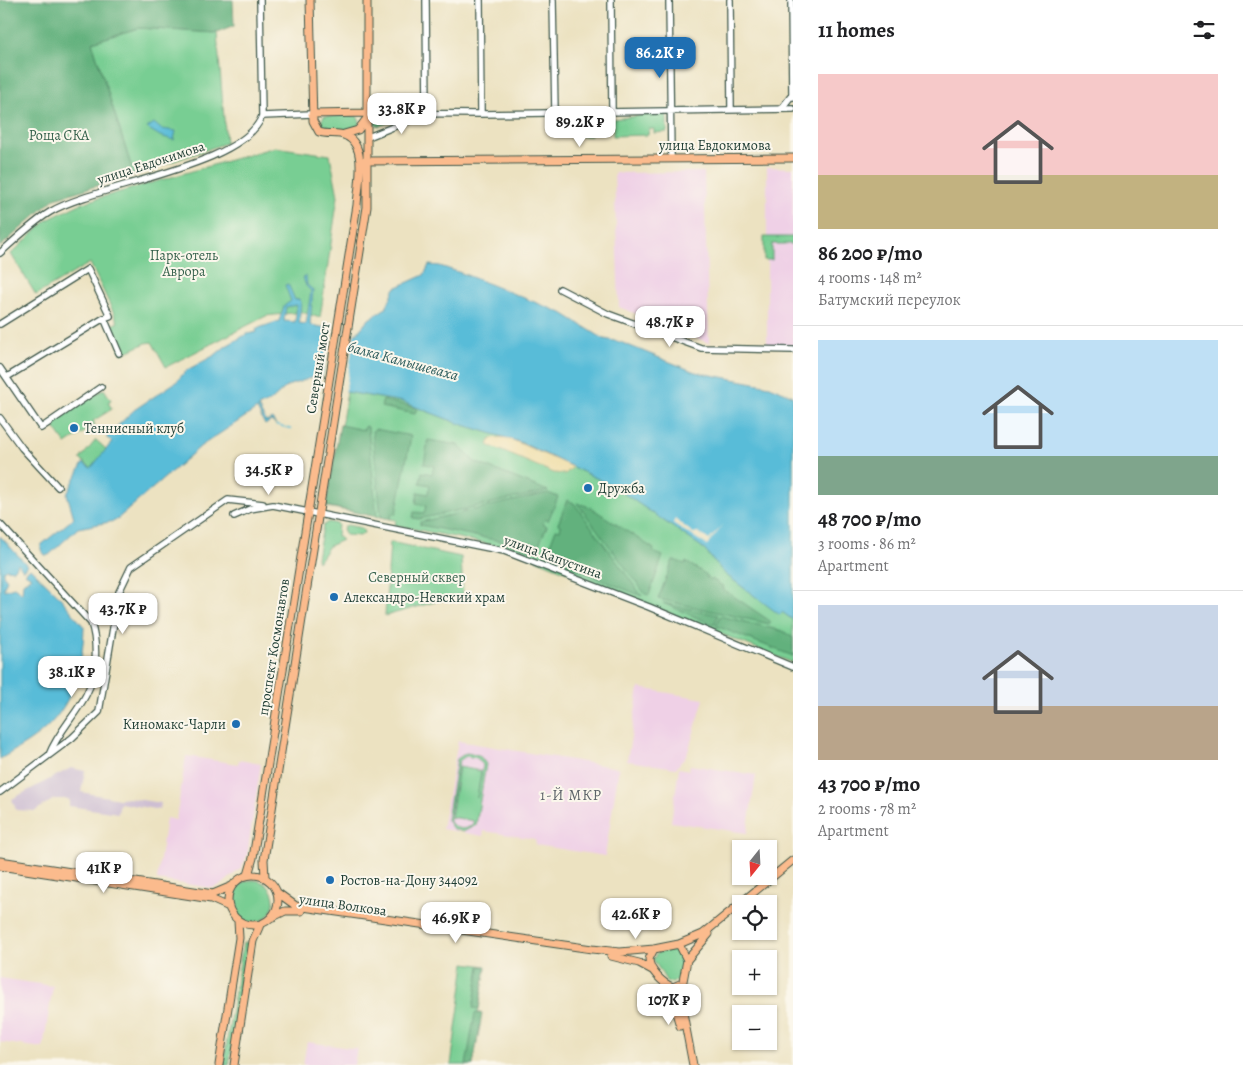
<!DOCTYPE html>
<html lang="en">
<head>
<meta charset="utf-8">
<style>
  :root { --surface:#fff; --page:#f6f6f6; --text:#202124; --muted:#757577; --line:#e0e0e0; --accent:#1f6fb2 }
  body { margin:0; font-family:Alegreya,serif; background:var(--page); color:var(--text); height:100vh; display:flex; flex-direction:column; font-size:19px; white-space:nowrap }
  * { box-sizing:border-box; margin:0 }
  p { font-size:16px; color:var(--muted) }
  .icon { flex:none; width:28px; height:28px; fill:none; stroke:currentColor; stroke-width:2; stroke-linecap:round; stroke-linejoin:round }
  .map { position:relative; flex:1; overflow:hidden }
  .side { display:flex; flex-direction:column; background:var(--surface); width:450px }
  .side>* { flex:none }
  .needle { width:32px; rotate:198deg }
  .tools { position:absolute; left:732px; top:840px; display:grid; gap:10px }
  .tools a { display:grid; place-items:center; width:45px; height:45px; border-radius:0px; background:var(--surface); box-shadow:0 1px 4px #0004; font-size:25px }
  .price { position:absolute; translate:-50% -42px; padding:0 11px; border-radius:10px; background:#fff; color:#222; font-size:16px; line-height:32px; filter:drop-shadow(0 1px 2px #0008) }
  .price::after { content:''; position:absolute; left:50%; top:30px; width:15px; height:11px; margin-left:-8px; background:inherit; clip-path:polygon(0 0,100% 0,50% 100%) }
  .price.current { background:var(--accent); color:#fff }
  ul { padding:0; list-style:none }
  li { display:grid; align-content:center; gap:10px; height:265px; padding:0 25px }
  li+li { border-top:1px solid var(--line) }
  li span { display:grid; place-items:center; height:155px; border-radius:0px; color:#555 }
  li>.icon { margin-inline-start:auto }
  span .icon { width:90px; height:90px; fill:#fffc; stroke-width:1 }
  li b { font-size:21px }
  h2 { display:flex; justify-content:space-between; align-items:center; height:60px; padding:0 25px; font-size:21px }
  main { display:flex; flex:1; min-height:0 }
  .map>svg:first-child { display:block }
  .built { fill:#efd0e6 }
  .industrial { fill:#cdbed2 }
  .green { fill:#78ce93; stroke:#4c8664; fill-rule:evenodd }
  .forest { fill:#62b17d; stroke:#407758 }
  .sand { fill:#eeda9e; stroke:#868c69 }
  .water { fill:#59bcd8; stroke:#3c7c86; fill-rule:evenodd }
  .pier { fill:#ece2c1 }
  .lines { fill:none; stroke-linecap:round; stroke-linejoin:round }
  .stream { stroke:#59bcd8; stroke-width:1 }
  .minor-casing { stroke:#3e5649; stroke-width:8 }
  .major-casing { stroke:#3e5649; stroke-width:9 }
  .minor { stroke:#fff; stroke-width:5.5 }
  .major { stroke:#fbbb8d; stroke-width:7 }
  .poi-dot { fill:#1f6fb2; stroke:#fbf7ec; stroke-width:2 }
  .labels { text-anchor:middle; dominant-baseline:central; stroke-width:4; stroke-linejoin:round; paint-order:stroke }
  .park-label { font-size:14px; fill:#35614c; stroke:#fbf7ec }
  .street-label { font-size:14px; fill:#1f3d34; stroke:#fbf7ec }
  .poi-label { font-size:14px; fill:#1f3d34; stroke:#fbf7ec; text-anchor:start }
  .water-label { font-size:15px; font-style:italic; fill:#2e5d5d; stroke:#fbf7ec }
  .neighbourhood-label { font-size:15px; letter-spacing:1px; fill:#5e646a; stroke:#fbf7ec }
</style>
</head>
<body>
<main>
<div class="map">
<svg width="793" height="1065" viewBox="0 0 793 1065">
  <rect width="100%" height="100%" fill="#fbf7ec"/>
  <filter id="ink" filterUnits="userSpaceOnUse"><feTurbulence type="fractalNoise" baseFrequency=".02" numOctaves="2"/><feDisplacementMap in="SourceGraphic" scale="10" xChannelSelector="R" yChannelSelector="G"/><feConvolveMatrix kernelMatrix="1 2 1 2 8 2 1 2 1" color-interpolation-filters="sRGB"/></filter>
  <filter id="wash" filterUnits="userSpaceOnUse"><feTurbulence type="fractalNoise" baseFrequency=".0096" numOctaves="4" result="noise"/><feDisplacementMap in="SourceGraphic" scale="20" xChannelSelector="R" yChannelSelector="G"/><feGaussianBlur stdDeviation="1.12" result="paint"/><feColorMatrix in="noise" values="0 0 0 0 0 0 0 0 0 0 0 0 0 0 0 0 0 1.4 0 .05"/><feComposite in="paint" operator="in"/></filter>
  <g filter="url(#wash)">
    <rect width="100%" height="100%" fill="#ece2c1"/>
    <path class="built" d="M767,167L793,168V347L767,346Z
      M704,172L709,343L619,307L614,173Z
      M639,688L704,699L687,755L676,768L627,761Z
      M458,741L619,768L605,856L536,845L535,839L484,831L483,836L442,829Z
      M186,756L238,764L239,760L261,764L247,856L241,868L223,884L213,888L157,880L166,818L176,820Z
      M690,765L756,775L747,833L671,822L679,768L689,770Z
      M0,978L53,986L43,1048L0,1042Z
      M307,1042L357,1049L354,1065H303Z"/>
    <path class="industrial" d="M71,768L85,771L81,792L119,799L129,798L161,803L160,810L120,803L118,813L69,806V799H54L35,811L16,810L12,799Z"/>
    <path class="green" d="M138,28L217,33L226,143L134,175L92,42Z
      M644,113H664L667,116V132L654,133V129H649L648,135L613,136V119L638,116Z
      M574,114H592L594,129L590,136H570V133L574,131Z
      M324,116H357L360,122L358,127L351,130H327L320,124Z
      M376,116H409L379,126L375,124Z
      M275,147L330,155L338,196L320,318L302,312L266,316L166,367L152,342L146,343L122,354L110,326L118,322L90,263L36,295L11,254L47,220L82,203Z
      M764,237H793V244H772V260H764Z
      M104,389L111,400L108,402L112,409L93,421L95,425L66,444L51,423Z
      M347,392L403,402L460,424L520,442L613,486L702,547L725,574L780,614L782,612L793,620V663L508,548L395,525L396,520L327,507Z
      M96,440L107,450L91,468L80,459Z
      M328,522L338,524L337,536L342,540L329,546L318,562L317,558L323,526Z
      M347,525L362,528L364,533L360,536L345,535L343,528Z
      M390,542L461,557L463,594L385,616Z
      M466,753L479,755L486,764L476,825L463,832L453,829L447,820L457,759ZM466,756L477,758L483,765L477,798L481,771L459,767L451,817L474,821L471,826C462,831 454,829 449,820L459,761Z
      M232 901a21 21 0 1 1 42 0a21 21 0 1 1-42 0Z
      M243,943H248L229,1065H223Z
      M674,949L679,951L683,958L678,978L673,983L667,982L653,959L657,953Z
      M465,963L486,966L478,1013H481L473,1065H451Z"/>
    <path class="forest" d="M0,0H233L234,26L217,33L138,28L92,42L134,175L55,198L0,247Z
      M383,400L417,408L415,414L381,407Z
      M340,425L364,430L365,426L368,427L377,517L326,506Z
      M375,429L411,436L396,514H392L390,519L381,517L372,431Z
      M428,440L458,445L475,462L548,491L419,519L413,518L414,512L424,513L426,506L416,503L418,492L428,494L430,485L420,483L422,472L432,474L434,466L424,464Z
      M548,493L558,497L548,521L545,519L543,524L547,526L537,549L534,548L530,551L510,543L420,525V522Z
      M567,500L574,503L642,596L551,560L550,555L547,553L556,529L560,530L561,526L558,524Z
      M577,503L590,507L654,549L653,552L663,556L649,595L645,594Z
      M673,560L685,564L686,562L707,575L706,577L711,580L712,579L724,587L723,589L770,621L769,624L658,599Z
      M663,603L718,615L714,625Z
      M720,616L783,631L793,638V656L716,626Z
      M480,966L486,967L479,1009L473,1008Z
      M475,1013L482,1014L473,1065H466Z"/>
    <path class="sand" d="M506,437L573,467L565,474L554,473L488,445L491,438Z"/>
    <path class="water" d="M154,123L161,129L176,131L174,140L160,136L147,128Z
      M429,265L440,266L464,274L562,313L604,339L620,342L695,372L770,386L793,396V620L782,612L780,615L725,574L702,547L613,486L520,442L460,424L403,402L347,392L320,375L287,386L271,401L258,407L266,422L272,419L276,425L271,421L265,425L257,409L201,446L115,521L78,528L49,555H45L41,550V545L74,518L67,494L83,463L91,468L112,442L106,437L134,410L176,382L187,370L215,355L226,346L247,334L257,332L256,329L279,321L284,306L291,301L285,285L288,284L295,300L299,299L301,302L299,323L306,324L311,291L306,286L303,277L306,276L307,285L313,290L310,325L322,327L340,337L357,333L369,319L386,308L395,288L424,275ZM297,305L295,322L284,321L286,307Z
      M0,536L27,565L23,570L18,563L13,570L6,569L3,571V575L7,580L4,586V590L14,587L22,593L23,583L31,577L25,573L30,568L58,595L84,627C83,664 74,703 45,729C32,741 15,750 0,759Z"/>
    <path class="pier" d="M330,329L340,334L355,331L345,394L322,379Z
      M675,519L693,533L698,532L709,540L724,524L707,545L683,530L680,532L682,529L673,523Z"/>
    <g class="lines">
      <path class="stream" d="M276,425L291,429"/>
    </g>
  </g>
  <g filter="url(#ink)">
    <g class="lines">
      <defs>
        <path id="minor" d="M426,0L427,113
          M480,0L481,114
          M553,0L555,113
          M611,0L612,112
          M669,0L671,158
          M730,0L731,110
          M791,0L792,95
          M781,109L792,95L793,97
          M368,113L481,114L793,109
          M262,116L312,114
          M368,137L423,115
          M0,253C16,239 32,223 50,212C97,184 244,167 262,116L260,0
          M560,289L608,314L701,348L793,350
          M0,324L88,269L110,316L104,318L119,353
          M0,368L41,428L101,387
          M7,377L104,318
          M0,418L22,448L58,487
          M234,516L250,509L273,505L504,551L649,607L793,667
          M0,524L91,623C98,644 97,674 86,695C75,716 58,732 49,755
          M0,792L72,738L99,712L119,592L131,567L228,500L263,504"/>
        <path id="major" d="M312,114L368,113
          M344,134L358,130L368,117
          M364,161L793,158
          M0,861L213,894L232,886
          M0,866L211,899L229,907
          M228 900a25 25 0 1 1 50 0a25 25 0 1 1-50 0Z
          M248,875L253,858L357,205C358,186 368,146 346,136C338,132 328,135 319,132L313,121L310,0
          M265,877L264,860L367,207V0
          M278,893L296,906L592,949L620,952L654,949L679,944L703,934L793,860
          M273,917L285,911H301
          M679,944L687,960L680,997L693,1065
          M654,949L649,959C649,970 663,984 673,987L682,983
          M611,956L639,963L652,970
          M687,960L709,934
          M668,986L680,1026
          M219,1065L239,938L238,921
          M234,1065L253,941L260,925"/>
      </defs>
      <use href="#minor" class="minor-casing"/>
      <use href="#major" class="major-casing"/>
      <use href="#minor" class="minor"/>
      <use href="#major" class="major"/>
    </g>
  </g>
  <g class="poi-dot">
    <circle cx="74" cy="428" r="5"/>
    <circle cx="588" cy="488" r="5"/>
    <circle cx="334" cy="597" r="5"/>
    <circle cx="236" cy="724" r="5"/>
    <circle cx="330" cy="880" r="5"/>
  </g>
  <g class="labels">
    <g class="park-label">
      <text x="59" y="135">Роща СКА</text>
      <text x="184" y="255">Парк-отель<tspan x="184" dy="16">Аврора</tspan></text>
      <text x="417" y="577">Северный сквер</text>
    </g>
    <g class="street-label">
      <text x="715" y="145">улица Евдокимова</text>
      <text transform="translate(151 163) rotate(-18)">улица Евдокимова</text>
      <text transform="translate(318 368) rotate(-81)">Северный мост</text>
      <text transform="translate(553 557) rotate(20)">улица Капустина</text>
      <text transform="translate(274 647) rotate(-81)">проспект Космонавтов</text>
      <text transform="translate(343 905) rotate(8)">улица Волкова</text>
    </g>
    <g class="poi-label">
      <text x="84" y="428">Теннисный клуб</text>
      <text x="598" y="488">Дружба</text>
      <text x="344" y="597">Александро-Невский храм</text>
      <text x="226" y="724" text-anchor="end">Киномакс-Чарли</text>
      <text x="340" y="880">Ростов-на-Дону 344092</text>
    </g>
    <g class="water-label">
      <text transform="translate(403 361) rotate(15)">балка Камышеваха</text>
    </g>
    <g class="neighbourhood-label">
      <text x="571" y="795">1-Й МКР</text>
    </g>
  </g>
</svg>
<div class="tools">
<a><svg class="needle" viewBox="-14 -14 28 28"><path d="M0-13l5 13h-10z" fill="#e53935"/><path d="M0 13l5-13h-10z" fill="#757577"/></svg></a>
<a><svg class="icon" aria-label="locate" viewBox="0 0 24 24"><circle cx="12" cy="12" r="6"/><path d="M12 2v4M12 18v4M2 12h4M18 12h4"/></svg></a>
<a>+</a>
<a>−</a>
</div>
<b class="price current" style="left:660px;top:79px">86.2K ₽</b>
<b class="price" style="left:402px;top:135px">33.8K ₽</b>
<b class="price" style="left:580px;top:148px">89.2K ₽</b>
<b class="price" style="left:670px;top:348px">48.7K ₽</b>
<b class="price" style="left:269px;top:496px">34.5K ₽</b>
<b class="price" style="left:123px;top:635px">43.7K ₽</b>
<b class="price" style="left:72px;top:698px">38.1K ₽</b>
<b class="price" style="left:104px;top:894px">41K ₽</b>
<b class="price" style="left:636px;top:940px">42.6K ₽</b>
<b class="price" style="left:456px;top:944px">46.9K ₽</b>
<b class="price" style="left:669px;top:1026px">107K ₽</b>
</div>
<section class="side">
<h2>11 homes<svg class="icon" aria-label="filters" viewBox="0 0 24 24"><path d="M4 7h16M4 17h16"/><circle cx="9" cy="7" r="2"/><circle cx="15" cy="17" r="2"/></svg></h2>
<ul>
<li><span style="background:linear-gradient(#f6c9c9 65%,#c2b280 0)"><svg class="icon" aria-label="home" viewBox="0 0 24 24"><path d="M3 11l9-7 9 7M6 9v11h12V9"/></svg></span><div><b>86 200 ₽/mo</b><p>4 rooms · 148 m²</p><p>Батумский переулок</p></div></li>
<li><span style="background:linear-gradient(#bfe0f5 75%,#7fa58c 0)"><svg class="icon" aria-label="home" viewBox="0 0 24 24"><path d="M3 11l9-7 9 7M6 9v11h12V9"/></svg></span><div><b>48 700 ₽/mo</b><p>3 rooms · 86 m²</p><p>Apartment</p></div></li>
<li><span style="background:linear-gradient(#c9d6e8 65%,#b9a48a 0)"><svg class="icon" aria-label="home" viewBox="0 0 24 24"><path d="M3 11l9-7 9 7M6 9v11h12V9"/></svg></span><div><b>43 700 ₽/mo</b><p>2 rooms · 78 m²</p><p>Apartment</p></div></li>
</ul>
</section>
</main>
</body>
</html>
